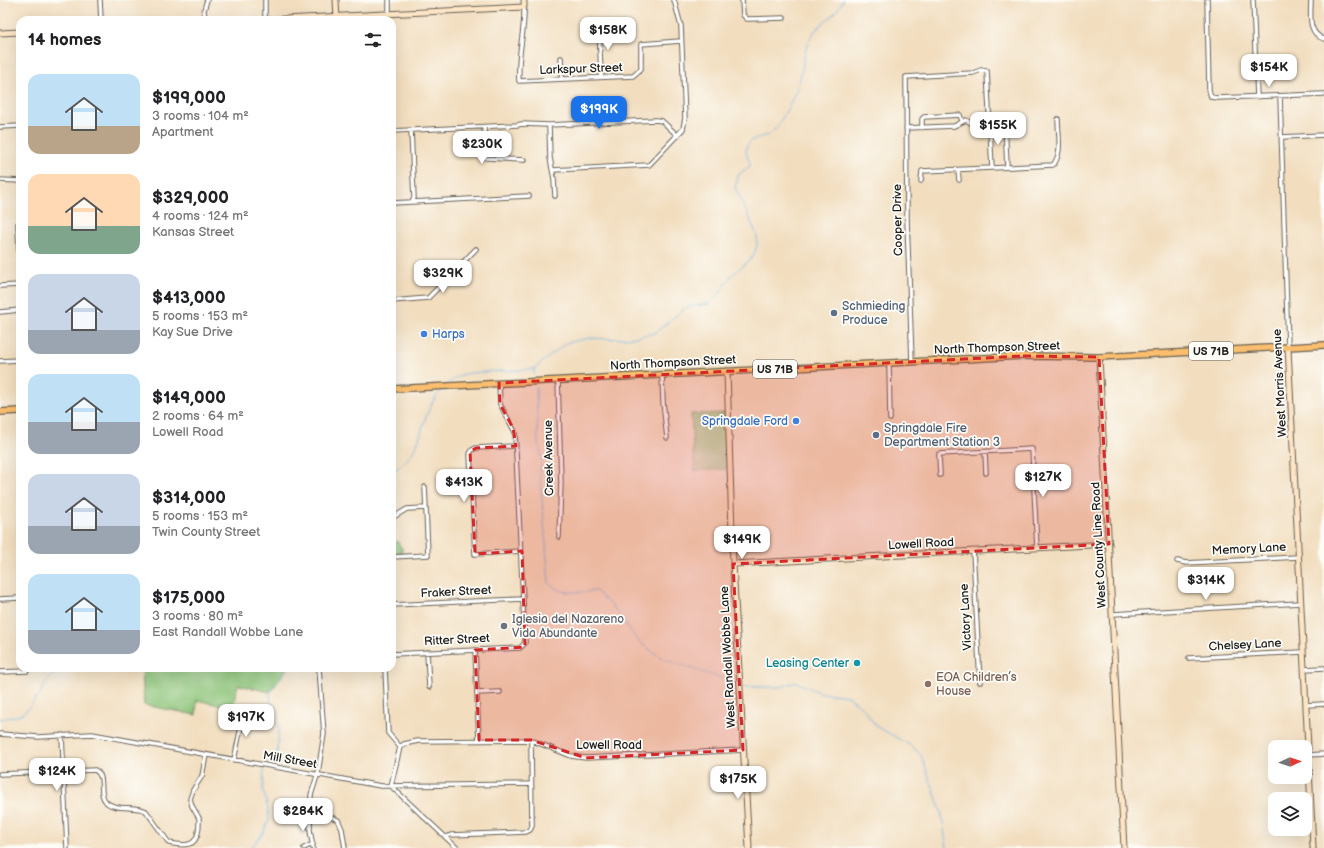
<!DOCTYPE html>
<html lang="en">
<head>
<meta charset="utf-8">
<style>
  :root { --surface:#fff; --page:#f6f6f6; --text:#202124; --muted:#757577; --accent:#1a73e8 }
  body { margin:0; font-family:"Balsamiq Sans",sans-serif; background:var(--page); color:var(--text); height:100vh; display:flex; flex-direction:column; font-size:15px; white-space:nowrap }
  * { box-sizing:border-box; margin:0 }
  p { font-size:13px; color:var(--muted) }
  .icon { flex:none; width:22px; height:22px; fill:none; stroke:currentColor; stroke-width:2; stroke-linecap:round; stroke-linejoin:round }
  .map { position:relative; flex:1; overflow:hidden }
  .sheet { position:absolute; left:16px; top:16px; width:380px; height:656px; display:flex; flex-direction:column; background:var(--surface); border-radius:12px; box-shadow:0 4px 16px #0002 }
  .sheet>* { flex:none }
  .needle { width:26px; rotate:86deg }
  .tools { position:absolute; left:1268px; top:740px; display:grid; gap:8px }
  .tools a { display:grid; place-items:center; width:44px; height:44px; border-radius:8px; background:var(--surface); box-shadow:0 4px 16px #0002; font-size:20px }
  .price { position:absolute; translate:-50% -34px; padding:0 9px; border-radius:8px; background:#fff; color:#222; font-size:13px; line-height:26px; filter:drop-shadow(0 1px 2px #0008) }
  .price::after { content:''; position:absolute; left:50%; top:24px; width:12px; height:9px; margin-left:-6px; background:inherit; clip-path:polygon(0 0,100% 0,50% 100%) }
  .price.current { background:var(--accent); color:#fff }
  ul { padding:0; list-style:none }
  li { display:flex; align-items:center; gap:12px; height:100px; padding:0 12px }
  li span { display:grid; place-items:center; flex:none; width:112px; height:80px; border-radius:12px; color:#555 }
  li>.icon { margin-inline-start:auto }
  span .icon { width:48px; height:48px; fill:#fffc; stroke-width:1 }
  li b { font-size:17px }
  h2 { display:flex; justify-content:space-between; align-items:center; height:48px; padding:0 12px; font-size:17px }
  .map>svg:first-child { display:block }
  .green { fill:#8bc377; stroke:#54704a }
  .lines { fill:none; stroke-linecap:round; stroke-linejoin:round }
  .stream { stroke:#6eafe2; stroke-width:1 }
  .street-casing { stroke:#676055; stroke-width:5.5 }
  .secondary-casing { stroke:#676055; stroke-width:7 }
  .primary-casing { stroke:#676055; stroke-width:8 }
  .street { stroke:#fff; stroke-width:3.5 }
  .secondary { stroke:#fde5c5; stroke-width:5 }
  .primary { stroke:#fabe6e; stroke-width:5.5 }
  .marked { fill:#d62828; fill-opacity:0.2; stroke:#d62828; stroke-width:3; stroke-dasharray:8 5; stroke-linejoin:round }
  .service-dot { fill:#5c6f8a; stroke:#fdfcf7; stroke-width:1.5 }
  .shop-dot { fill:#3f7fe0; stroke:#fdfcf7; stroke-width:1.5 }
  .worship-dot { fill:#6b7280; stroke:#fdfcf7; stroke-width:1.5 }
  .culture-dot { fill:#0f9aa8; stroke:#fdfcf7; stroke-width:1.5 }
  .education-dot { fill:#8d6e63; stroke:#fdfcf7; stroke-width:1.5 }
  .labels { text-anchor:middle; dominant-baseline:central; stroke-width:3.5; stroke-linejoin:round; paint-order:stroke }
  .shield { fill:#fdfcf7; stroke:#605f5e; stroke-width:1 }
  .shield-label { font-size:11px; font-weight:bold; fill:#1c1c1c }
  .street-label { font-size:12px; fill:#1c1c1c; stroke:#fdfcf7 }
  .service-label { font-size:12px; fill:#4e5e75; stroke:#fdfcf7; text-anchor:start }
  .shop-label { font-size:12px; fill:#366cbe; stroke:#fdfcf7; text-anchor:start }
  .worship-label { font-size:12px; fill:#5b616d; stroke:#fdfcf7; text-anchor:start }
  .culture-label { font-size:12px; fill:#0d838f; stroke:#fdfcf7; text-anchor:end }
  .education-label { font-size:12px; fill:#785e54; stroke:#fdfcf7; text-anchor:start }
</style>
</head>
<body>
<div class="map">
<svg width="1324" height="848" viewBox="0 0 1324 848">
  <rect width="100%" height="100%" fill="#fdfcf7"/>
  <filter id="ink" filterUnits="userSpaceOnUse"><feTurbulence type="fractalNoise" baseFrequency=".025" numOctaves="2"/><feDisplacementMap in="SourceGraphic" scale="8" xChannelSelector="R" yChannelSelector="G"/><feConvolveMatrix kernelMatrix="1 2 1 2 8 2 1 2 1" color-interpolation-filters="sRGB"/></filter>
  <filter id="wash" filterUnits="userSpaceOnUse"><feTurbulence type="fractalNoise" baseFrequency=".012" numOctaves="4" result="noise"/><feDisplacementMap in="SourceGraphic" scale="16" xChannelSelector="R" yChannelSelector="G"/><feGaussianBlur stdDeviation="0.9" result="paint"/><feColorMatrix in="noise" values="0 0 0 0 0 0 0 0 0 0 0 0 0 0 0 0 0 1.4 0 .05"/><feComposite in="paint" operator="in"/></filter>
  <g filter="url(#wash)">
    <rect width="100%" height="100%" fill="#f2debf"/>
    <path class="green" d="M725,413L728,469L694,471L691,414Z
      M397,541L403,550H400V553H403L404,555H392V544Z
      M142,668H288L270,692L238,685L232,708L197,700L196,715L144,705Z"/>
    <g class="lines">
      <path class="stream" d="M534,375V369
        M448,383L459,376L469,373L534,369L566,343L590,338L610,339L636,337L655,333L684,309L693,306L709,304L719,294L731,276L753,257L757,245V237L753,226L735,187L739,174L750,166C750,159 744,154 747,146C752,136 762,139 770,134C779,128 789,105 794,95C805,76 800,49 815,31C824,20 837,16 843,0
        M536,387L538,443L542,459L540,474L549,583C561,596 579,592 596,591L614,608L638,641L663,659L718,677L736,685
        M392,472C429,450 416,416 443,388
        M742,687H781L796,682L821,693L848,696L863,708L877,727L910,745L921,755L941,811L947,848
        M0,719L18,716L27,710L38,696L50,677L67,668
        M266,764L277,755L279,727L271,707L270,692L288,668
        M251,848L263,833L269,820L268,809L263,789L264,768"/>
    </g>
  </g>
  <g filter="url(#ink)">
    <g class="lines">
      <defs>
        <path id="street" d="M100,0L101,20
          M265,0V20
          M389,0V14
          M742,0L743,15L747,19L784,18
          M1207,0L1209,90L1211,97L1217,98L1324,94
          M1253,0L1257,97
          M1311,0C1311,15 1307,33 1324,39
          M524,7C525,33 517,54 519,81L633,76L641,69V44L681,41
          M205,20L204,10L207,0
          M599,25L601,77
          M561,58L562,79
          M1280,96L1288,347
          M549,125L550,158L554,179L555,196
          M0,127L20,126
          M484,127L486,158L524,160
          M906,128L954,126L966,120L974,125L1005,123L1007,167
          M922,128V119L924,117L960,115L962,121
          M411,130L414,198L412,202
          M392,131L517,125L522,124L549,125L656,120L662,121L678,136
          M1282,137L1324,135
          M992,168L1053,165C1063,154 1058,133 1058,119
          M553,170L649,165L683,129L685,118L681,26L674,0
          M958,170L959,180
          M0,180L20,181
          M392,203L529,196
          M18,224L20,286
          M0,286L20,285
          M392,301L428,298L476,249
          M0,312L20,310
          M0,361L20,360
          M912,362L907,219L906,77L973,73L981,70L987,71L992,168L922,171L921,181
          M889,363L890,419
          M662,374L663,402L667,438
          M558,380L561,482L559,537
          M516,446L476,448L472,450L470,454L475,554L521,551
          M985,452L986,473
          M940,475L939,454L1032,449L1037,548
          M392,518L407,509L425,508
          M973,551L980,682
          M392,557L428,555L425,487
          M1177,561L1186,563L1298,557
          M0,599L20,598
          M392,605L522,599
          M1113,614L1300,603
          M475,650L479,740
          M427,652L429,687
          M392,654L520,648L525,643L515,432L500,404L499,383
          M1189,658L1303,652
          M385,668L388,733L400,747
          M1304,669L1324,668
          M0,672L27,671
          M477,693L500,692
          M1306,705L1324,704
          M0,734L38,737L92,734L381,786L531,784
          M62,735L67,848
          M1308,755L1324,754
          M234,760L244,713
          M0,774L95,770C107,777 97,792 106,802C115,811 135,805 146,811L169,843C192,848 200,844 199,818L192,806L190,799L193,790L202,776L206,755
          M391,786L400,747L404,744L418,741L531,740L571,756L586,758L743,750
          M391,786L457,848
          M310,818L331,817L338,820L342,829L345,848
          M446,837L451,835L526,832L530,830L532,826L531,740
          M304,848L313,844
          M313,848L310,830L311,795L318,773L324,734L319,668"/>
        <path id="secondary" d="M336,0L337,20
          M264,20L524,7V0
          M0,33L20,32
          M1288,347L1313,848
          M1099,357L1124,848
          M727,371L733,564L749,848
          M733,564L1109,544"/>
        <path id="primary" d="M392,389L1023,356L1099,357L1324,345
          M0,412L20,411"/>
      </defs>
      <use href="#street" class="street-casing"/>
      <use href="#secondary" class="secondary-casing"/>
      <use href="#primary" class="primary-casing"/>
      <use href="#street" class="street"/>
      <use href="#secondary" class="secondary"/>
      <use href="#primary" class="primary"/>
    </g>
  </g>
  <path class="marked" d="M1023,356L1099,357L1109,544L733,564L743,750L586,758L531,740H479L475,650L525,647L522,551L475,554L470,452L476,448L516,446L513,428L500,404L499,383Z"/>
  <g class="service-dot">
    <circle cx="834" cy="313" r="4"/>
    <circle cx="876" cy="435" r="4"/>
  </g>
  <g class="shop-dot">
    <circle cx="424" cy="334" r="4"/>
    <circle cx="796" cy="421" r="4"/>
  </g>
  <circle class="worship-dot" cx="504" cy="626" r="4"/>
  <circle class="culture-dot" cx="857" cy="663" r="4"/>
  <circle class="education-dot" cx="928" cy="684" r="4"/>
  <g class="labels">
    <g class="shield">
      <rect x="1189" y="342" width="44" height="18" rx="3"/>
      <rect x="753" y="360" width="44" height="18" rx="3"/>
    </g>
    <g class="shield-label">
      <text x="1211" y="351">US 71B</text>
      <text x="775" y="369">US 71B</text>
    </g>
    <g class="street-label">
      <text transform="translate(581 69) rotate(-2)">Larkspur Street</text>
      <text transform="translate(898 220) rotate(-91)">Cooper Drive</text>
      <text transform="translate(997 348) rotate(-2)">North Thompson Street</text>
      <text transform="translate(673 363) rotate(-3)">North Thompson Street</text>
      <text transform="translate(1280 383) rotate(-93)">West Morris Avenue</text>
      <text transform="translate(549 458) rotate(-91)">Creek Avenue</text>
      <text transform="translate(921 544) rotate(-3)">Lowell Road</text>
      <text transform="translate(1099 545) rotate(-93)">West County Line Road</text>
      <text transform="translate(1249 549) rotate(-3)">Memory Lane</text>
      <text transform="translate(456 592) rotate(-3)">Fraker Street</text>
      <text transform="translate(966 617) rotate(-93)">Victory Lane</text>
      <text transform="translate(457 640) rotate(-3)">Ritter Street</text>
      <text transform="translate(1245 645) rotate(-3)">Chelsey Lane</text>
      <text transform="translate(728 657) rotate(-93)">West Randall Wobbe Lane</text>
      <text x="609" y="745">Lowell Road</text>
      <text transform="translate(290 760) rotate(10)">Mill Street</text>
    </g>
    <g class="service-label">
      <text x="842" y="306">Schmieding<tspan x="842" dy="14">Produce</tspan></text>
      <text x="884" y="428">Springdale Fire<tspan x="884" dy="14">Department Station 3</tspan></text>
    </g>
    <g class="shop-label">
      <text x="432" y="334">Harps</text>
      <text x="788" y="421" text-anchor="end">Springdale Ford</text>
    </g>
    <g class="worship-label">
      <text x="512" y="619">Iglesia del Nazareno<tspan x="512" dy="14">Vida Abundante</tspan></text>
    </g>
    <g class="culture-label">
      <text x="849" y="663">Leasing Center</text>
    </g>
    <g class="education-label">
      <text x="936" y="677">EOA Children’s<tspan x="936" dy="14">House</tspan></text>
    </g>
  </g>
</svg>
<div class="tools">
<a><svg class="needle" viewBox="-14 -14 28 28"><path d="M0-13l5 13h-10z" fill="#e53935"/><path d="M0 13l5-13h-10z" fill="#757577"/></svg></a>
<a><svg class="icon" aria-label="layers" viewBox="0 0 24 24"><path d="M12 4l9 5-9 5-9-5zM3 14l9 5 9-5"/></svg></a>
</div>
<b class="price" style="left:608px;top:51px">$158K</b>
<b class="price" style="left:1269px;top:88px">$154K</b>
<b class="price current" style="left:599px;top:130px">$199K</b>
<b class="price" style="left:998px;top:146px">$155K</b>
<b class="price" style="left:482px;top:165px">$230K</b>
<b class="price" style="left:443px;top:294px">$329K</b>
<b class="price" style="left:1043px;top:498px">$127K</b>
<b class="price" style="left:464px;top:503px">$413K</b>
<b class="price" style="left:742px;top:560px">$149K</b>
<b class="price" style="left:1206px;top:601px">$314K</b>
<b class="price" style="left:246px;top:738px">$197K</b>
<b class="price" style="left:57px;top:792px">$124K</b>
<b class="price" style="left:738px;top:800px">$175K</b>
<b class="price" style="left:303px;top:832px">$284K</b>
<section class="sheet">
<h2>14 homes<svg class="icon" aria-label="filters" viewBox="0 0 24 24"><path d="M4 7h16M4 17h16"/><circle cx="9" cy="7" r="2"/><circle cx="15" cy="17" r="2"/></svg></h2>
<ul>
<li><span style="background:linear-gradient(#bfe0f5 65%,#b9a48a 0)"><svg class="icon" aria-label="home" viewBox="0 0 24 24"><path d="M3 11l9-7 9 7M6 9v11h12V9"/></svg></span><div><b>$199,000</b><p>3 rooms · 104 m²</p><p>Apartment</p></div></li>
<li><span style="background:linear-gradient(#ffd9b3 65%,#7fa58c 0)"><svg class="icon" aria-label="home" viewBox="0 0 24 24"><path d="M3 11l9-7 9 7M6 9v11h12V9"/></svg></span><div><b>$329,000</b><p>4 rooms · 124 m²</p><p>Kansas Street</p></div></li>
<li><span style="background:linear-gradient(#c9d6e8 70%,#9aa5b1 0)"><svg class="icon" aria-label="home" viewBox="0 0 24 24"><path d="M3 11l9-7 9 7M6 9v11h12V9"/></svg></span><div><b>$413,000</b><p>5 rooms · 153 m²</p><p>Kay Sue Drive</p></div></li>
<li><span style="background:linear-gradient(#bfe0f5 60%,#9aa5b1 0)"><svg class="icon" aria-label="home" viewBox="0 0 24 24"><path d="M3 11l9-7 9 7M6 9v11h12V9"/></svg></span><div><b>$149,000</b><p>2 rooms · 64 m²</p><p>Lowell Road</p></div></li>
<li><span style="background:linear-gradient(#c9d6e8 65%,#9aa5b1 0)"><svg class="icon" aria-label="home" viewBox="0 0 24 24"><path d="M3 11l9-7 9 7M6 9v11h12V9"/></svg></span><div><b>$314,000</b><p>5 rooms · 153 m²</p><p>Twin County Street</p></div></li>
<li><span style="background:linear-gradient(#bfe0f5 70%,#9aa5b1 0)"><svg class="icon" aria-label="home" viewBox="0 0 24 24"><path d="M3 11l9-7 9 7M6 9v11h12V9"/></svg></span><div><b>$175,000</b><p>3 rooms · 80 m²</p><p>East Randall Wobbe Lane</p></div></li>
</ul>
</section>
</div>
</body>
</html>
